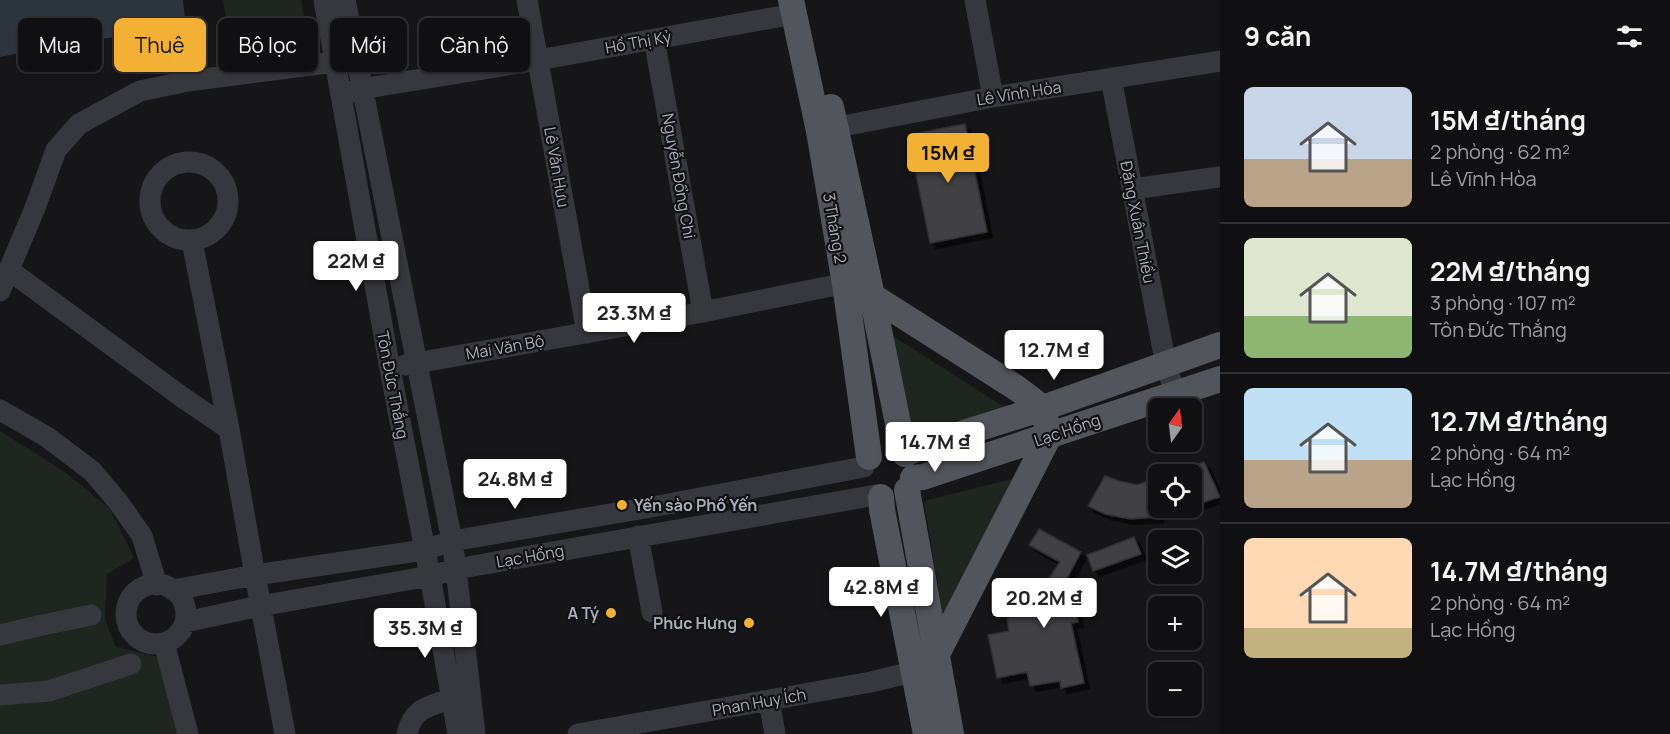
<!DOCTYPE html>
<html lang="vi">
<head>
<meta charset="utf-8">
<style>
  :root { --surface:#101012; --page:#1e1e20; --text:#f1f3f6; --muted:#9c9d9f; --line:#303032; --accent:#f2b134 }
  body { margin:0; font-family:Manrope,sans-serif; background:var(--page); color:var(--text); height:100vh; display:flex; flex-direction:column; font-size:22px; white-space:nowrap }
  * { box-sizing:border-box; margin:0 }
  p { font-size:20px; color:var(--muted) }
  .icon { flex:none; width:33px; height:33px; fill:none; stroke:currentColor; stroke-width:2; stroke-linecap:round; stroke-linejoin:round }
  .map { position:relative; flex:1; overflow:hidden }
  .drawer { display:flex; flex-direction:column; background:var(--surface); width:450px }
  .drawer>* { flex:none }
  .hud { position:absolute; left:18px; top:18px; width:570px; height:54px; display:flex; gap:12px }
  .needle { width:39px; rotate:14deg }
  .fabs { position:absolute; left:1148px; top:398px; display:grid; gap:12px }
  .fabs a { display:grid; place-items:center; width:54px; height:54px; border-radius:9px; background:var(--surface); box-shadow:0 2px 4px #0004,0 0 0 2px var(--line); font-size:30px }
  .price { position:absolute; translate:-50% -51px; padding:0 14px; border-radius:6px; background:#fff; color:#222; font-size:20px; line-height:39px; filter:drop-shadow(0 2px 3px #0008) }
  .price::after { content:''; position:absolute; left:50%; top:36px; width:18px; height:14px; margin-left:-9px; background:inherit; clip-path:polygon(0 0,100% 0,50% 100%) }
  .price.selected { background:var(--accent); color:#111 }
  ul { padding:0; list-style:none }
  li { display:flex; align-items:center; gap:18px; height:150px; padding:0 24px }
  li+li { border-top:2px solid var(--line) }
  li span { display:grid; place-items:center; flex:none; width:168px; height:120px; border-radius:9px; color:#555 }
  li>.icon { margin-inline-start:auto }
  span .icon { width:72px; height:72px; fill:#fffc; stroke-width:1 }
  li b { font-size:26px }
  h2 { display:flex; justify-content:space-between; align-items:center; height:72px; padding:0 24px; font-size:26px }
  .tag { padding:0 21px; border-radius:9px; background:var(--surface); box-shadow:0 2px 4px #0004,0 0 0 2px var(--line); font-size:21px; line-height:54px }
  .tag.selected { background:var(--accent); color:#111 }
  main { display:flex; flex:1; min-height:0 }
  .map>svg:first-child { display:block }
  .green { fill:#1e261f }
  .water { fill:#2c353c }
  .building { fill:#404145; stroke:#303034; stroke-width:1.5; filter:url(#shadow) }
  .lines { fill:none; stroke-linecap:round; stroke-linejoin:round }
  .minor { stroke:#37383d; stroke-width:21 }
  .major { stroke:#53555c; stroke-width:26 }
  .poi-dot { fill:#f2b134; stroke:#111113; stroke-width:2 }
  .labels { text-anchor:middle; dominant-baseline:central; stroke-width:4.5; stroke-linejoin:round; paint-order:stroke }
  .street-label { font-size:16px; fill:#a8adb8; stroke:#111113 }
  .poi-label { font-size:16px; font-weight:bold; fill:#a8adb8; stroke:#111113; text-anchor:end }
</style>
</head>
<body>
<main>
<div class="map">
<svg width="1220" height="734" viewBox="0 0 1220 734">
  <defs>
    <filter id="shadow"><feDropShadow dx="5.5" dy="5.5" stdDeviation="0" flood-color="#0009"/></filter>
  </defs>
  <rect width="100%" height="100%" fill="#161618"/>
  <path class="green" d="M223,0H301C304,15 309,44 294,54C286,60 246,65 234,67Z
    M885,331L1009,410L907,444Z
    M0,431L65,472L110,509L134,558L107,574L105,619L116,647L159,657L179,734H0Z
    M1012,479L944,622L924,501Z"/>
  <path class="water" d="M0,0H183L186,28L70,43L0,57Z"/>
  <path class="building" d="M965,124L987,232L930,243L908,135Z
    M1204,462L1220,497L1191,506V467Z
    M1105,476L1119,481L1137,485L1158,478V517L1130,519L1105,514L1088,506Z
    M1039,529L1081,552L1065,582L1071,587L1078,622L1071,623L1084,683L1061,688L1060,681L1030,686L1027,672L997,678L988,635L1009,631L1007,618L1066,606L1043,587L1060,562L1029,545Z
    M1134,537L1141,554L1093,571L1087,555Z"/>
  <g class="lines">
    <path class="minor" d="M324,0L390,369L430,576L458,734
      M345,0L452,541L456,569L475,734
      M527,0L587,333
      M975,0L993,97
      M654,39L703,312
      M1111,78L1166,365L1175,393
      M350,92L361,89L538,60L794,14
      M822,130L993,97L1220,61
      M150 201a39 39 0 1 1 78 0a39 39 0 1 1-78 0Z
      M1132,189L1220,177
      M192,241L229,429L255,575L285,734
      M9,270L182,397L229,429
      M0,291L35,208L56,150L79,124L140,91L188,81L335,62
      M405,365L703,312L861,280
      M0,410L47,437L92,471L119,503L142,536L157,585
      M638,536L652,612
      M126 614a30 30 0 1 1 60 0a30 30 0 1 1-60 0Z
      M173,590L255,575L424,550L452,541L663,505L864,467
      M185,622L260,606L430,576L456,569L876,495
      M0,635L38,626L91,615
      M164,643L188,734
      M0,695L49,691L131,664
      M769,701L775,734
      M407,734C413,707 429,707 452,698
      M578,734L871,682L929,668"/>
    <path class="major" d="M791,0L819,131L845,284L869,457
      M831,107L872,296L904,453
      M872,296L1018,389L1043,408L1049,436L937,654
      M905,454L920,447L1043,408L1220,345
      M913,478L923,477L1220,379
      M907,490L951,734
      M881,497L882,510L926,734"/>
  </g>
  <g class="poi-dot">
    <circle cx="622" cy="505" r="6"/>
    <circle cx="611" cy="613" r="6"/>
    <circle cx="749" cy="623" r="6"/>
  </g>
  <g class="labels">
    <g class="street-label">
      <text transform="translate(638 42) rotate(-10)">Hồ Thị Kỷ</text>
      <text transform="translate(1019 93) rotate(-9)">Lê Vĩnh Hòa</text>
      <text transform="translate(557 167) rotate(80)">Lê Văn Hưu</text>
      <text transform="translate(679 176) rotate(80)">Nguyễn Đổng Chi</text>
      <text transform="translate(1138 222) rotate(79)">Đặng Xuân Thiều</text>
      <text transform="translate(835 228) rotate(80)">3 Tháng 2</text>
      <text transform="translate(505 347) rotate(-10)">Mai Văn Bộ</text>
      <text transform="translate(393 385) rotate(79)">Tôn Đức Thắng</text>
      <text transform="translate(1067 430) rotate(-19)">Lạc Hồng</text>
      <text transform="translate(530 556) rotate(-10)">Lạc Hồng</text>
      <text transform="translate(759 702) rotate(-10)">Phan Huy Ích</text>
    </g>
    <g class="poi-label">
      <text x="634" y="505" text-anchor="start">Yến sào Phố Yến</text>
      <text x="599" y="613">A Tý</text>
      <text x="737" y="623">Phúc Hưng</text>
    </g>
  </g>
</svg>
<div class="fabs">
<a><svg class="needle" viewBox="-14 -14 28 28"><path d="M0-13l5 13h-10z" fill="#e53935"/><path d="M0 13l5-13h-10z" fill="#9c9d9f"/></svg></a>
<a><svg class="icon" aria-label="locate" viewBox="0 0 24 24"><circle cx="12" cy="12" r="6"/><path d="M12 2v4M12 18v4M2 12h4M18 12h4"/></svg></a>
<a><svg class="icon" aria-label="layers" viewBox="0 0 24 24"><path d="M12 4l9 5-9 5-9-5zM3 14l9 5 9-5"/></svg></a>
<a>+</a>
<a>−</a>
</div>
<b class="price selected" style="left:948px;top:184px">15M ₫</b>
<b class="price" style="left:356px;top:292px">22M ₫</b>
<b class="price" style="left:634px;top:344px">23.3M ₫</b>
<b class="price" style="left:1054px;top:381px">12.7M ₫</b>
<b class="price" style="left:935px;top:473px">14.7M ₫</b>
<b class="price" style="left:515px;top:510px">24.8M ₫</b>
<b class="price" style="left:881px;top:618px">42.8M ₫</b>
<b class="price" style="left:1044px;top:629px">20.2M ₫</b>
<b class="price" style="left:425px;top:659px">35.3M ₫</b>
<div class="hud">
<a class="tag">Mua</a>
<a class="tag selected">Thuê</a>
<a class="tag">Bộ lọc</a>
<a class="tag">Mới</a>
<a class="tag">Căn hộ</a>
</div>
</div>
<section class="drawer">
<h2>9 căn<svg class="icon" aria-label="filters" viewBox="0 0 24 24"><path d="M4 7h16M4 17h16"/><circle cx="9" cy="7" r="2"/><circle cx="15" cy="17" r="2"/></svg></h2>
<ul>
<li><span style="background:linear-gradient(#c9d6e8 60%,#b9a48a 0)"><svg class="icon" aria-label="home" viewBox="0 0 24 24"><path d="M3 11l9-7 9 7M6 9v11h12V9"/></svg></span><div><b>15M ₫/tháng</b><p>2 phòng · 62 m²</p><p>Lê Vĩnh Hòa</p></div></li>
<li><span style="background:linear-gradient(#dfe7d0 65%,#8fb573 0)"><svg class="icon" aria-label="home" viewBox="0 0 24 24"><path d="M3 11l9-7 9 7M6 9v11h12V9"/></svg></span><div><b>22M ₫/tháng</b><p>3 phòng · 107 m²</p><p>Tôn Đức Thắng</p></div></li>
<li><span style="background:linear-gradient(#bfe0f5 60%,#b9a48a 0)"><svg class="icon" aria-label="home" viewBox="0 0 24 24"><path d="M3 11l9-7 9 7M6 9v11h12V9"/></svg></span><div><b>12.7M ₫/tháng</b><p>2 phòng · 64 m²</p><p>Lạc Hồng</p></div></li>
<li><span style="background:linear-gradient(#ffd9b3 75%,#c2b280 0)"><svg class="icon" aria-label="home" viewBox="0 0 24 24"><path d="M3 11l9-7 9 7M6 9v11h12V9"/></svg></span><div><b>14.7M ₫/tháng</b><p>2 phòng · 64 m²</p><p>Lạc Hồng</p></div></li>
</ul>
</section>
</main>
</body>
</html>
